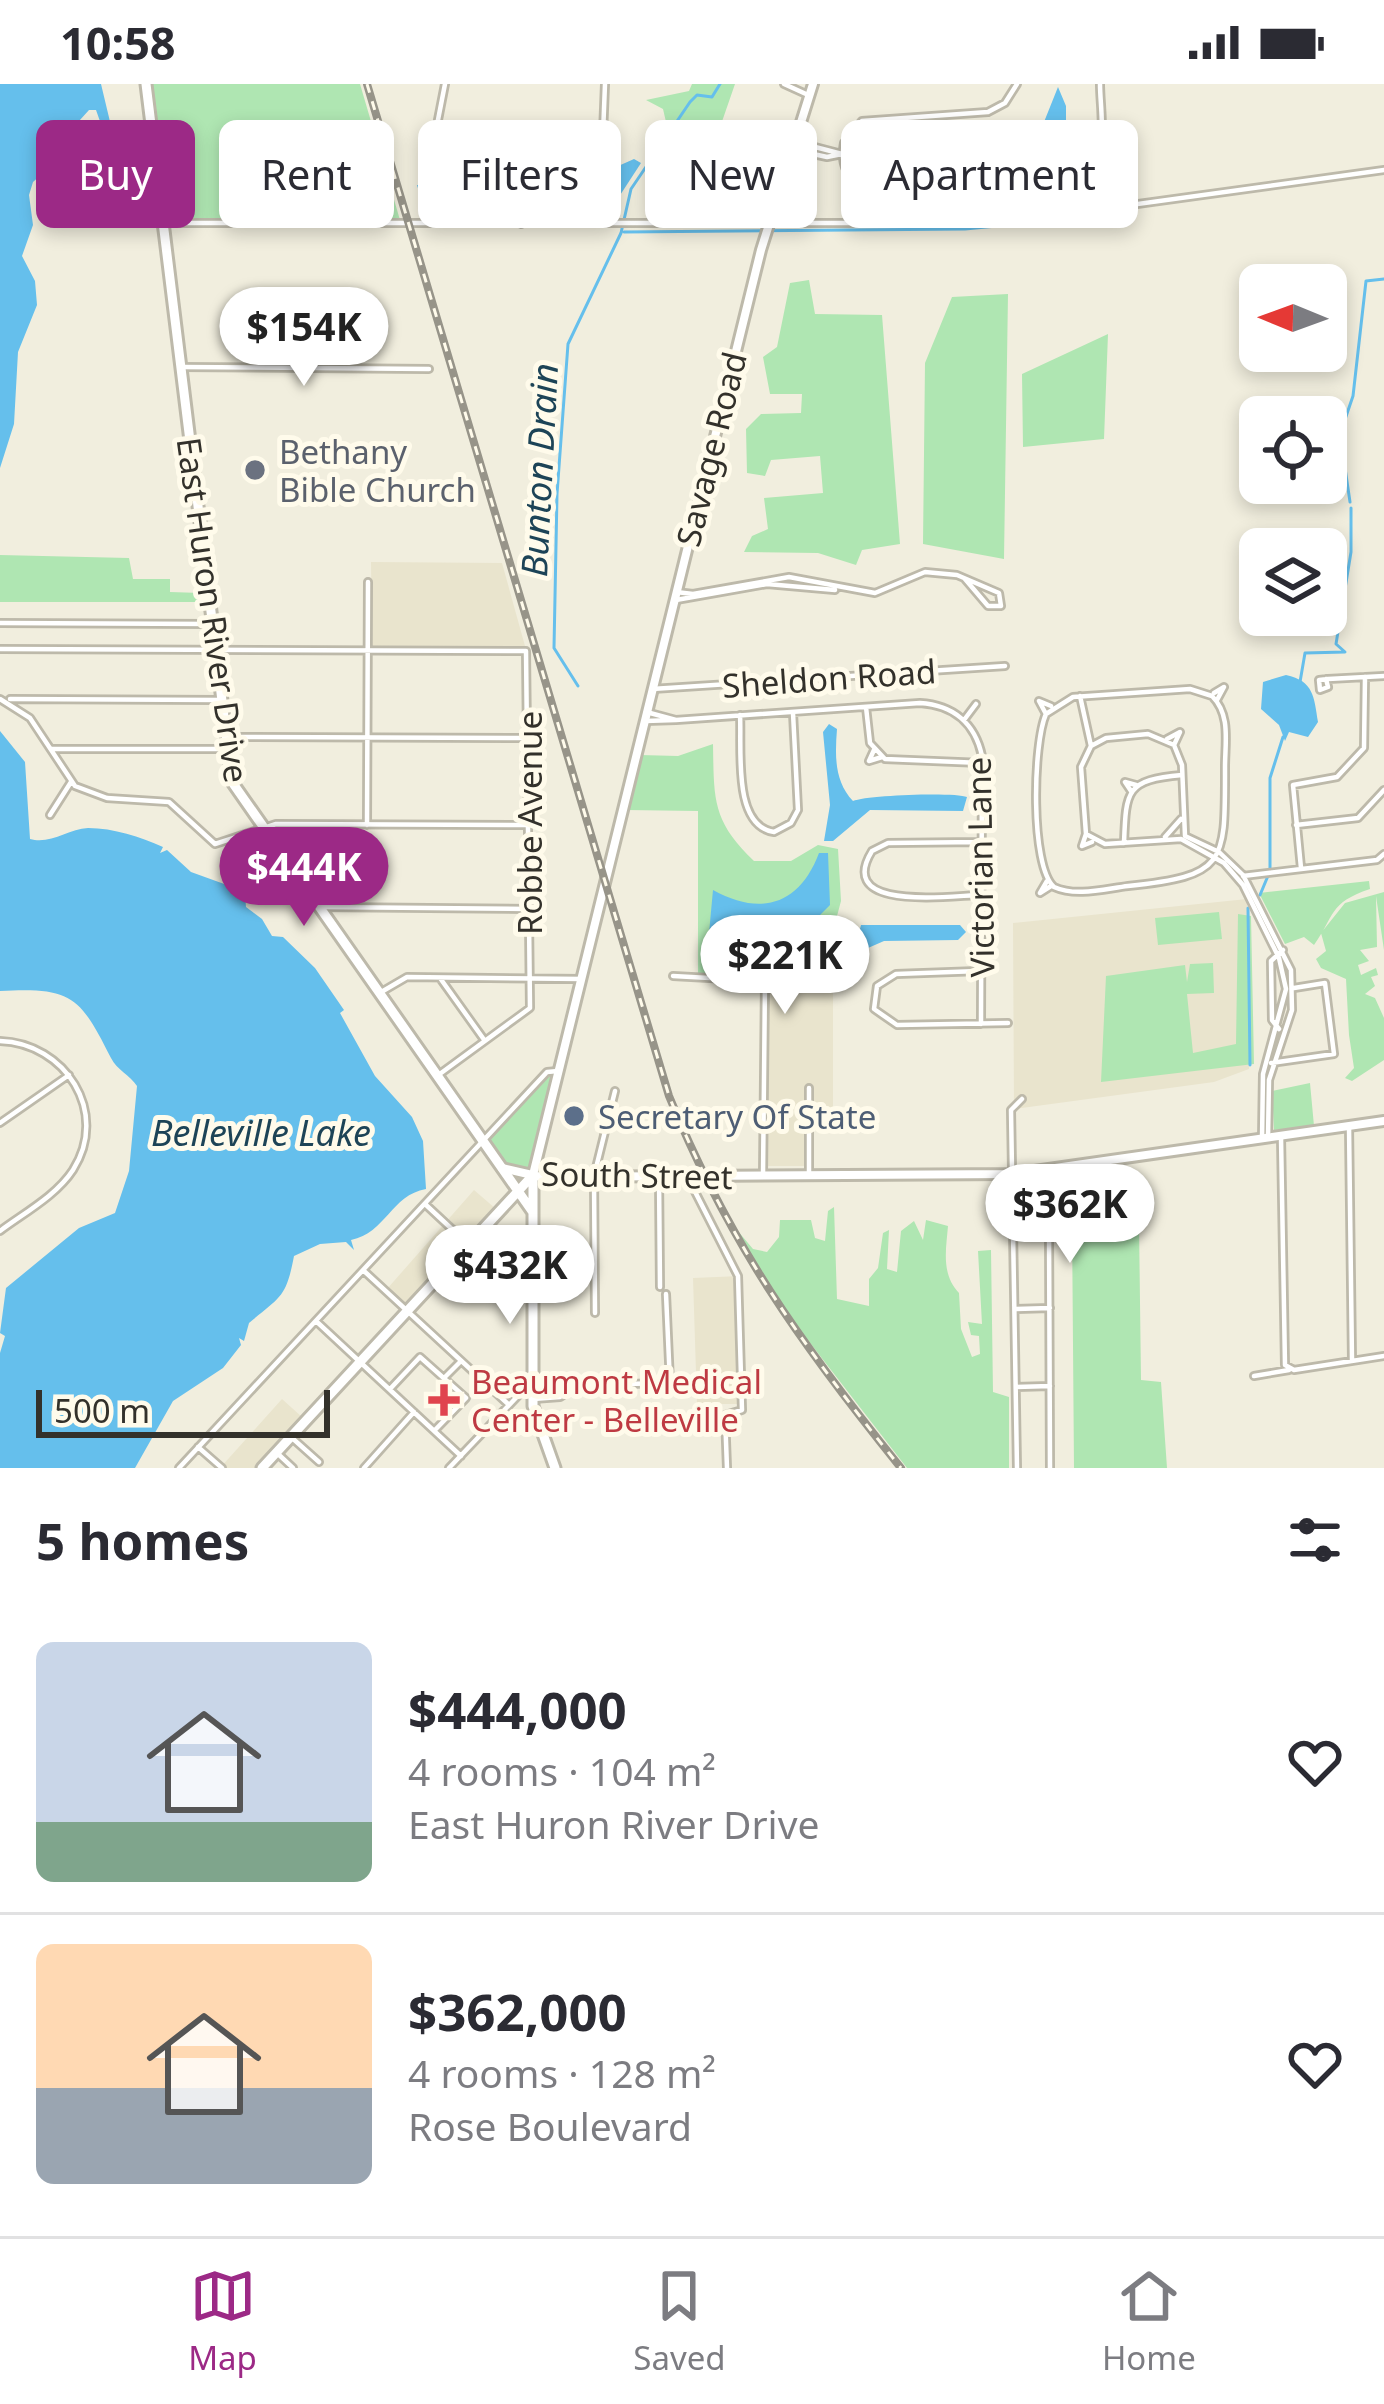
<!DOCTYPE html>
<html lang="en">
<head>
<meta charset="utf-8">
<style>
  :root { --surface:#fff; --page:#f2f2f3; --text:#2b2b33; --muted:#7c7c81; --line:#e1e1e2; --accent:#9c2986 }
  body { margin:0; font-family:"Noto Sans",sans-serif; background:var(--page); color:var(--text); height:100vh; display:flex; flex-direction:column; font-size:45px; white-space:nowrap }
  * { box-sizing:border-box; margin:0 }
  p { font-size:39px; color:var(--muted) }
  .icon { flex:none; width:66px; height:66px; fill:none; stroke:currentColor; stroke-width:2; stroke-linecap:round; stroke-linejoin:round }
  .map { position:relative; height:1384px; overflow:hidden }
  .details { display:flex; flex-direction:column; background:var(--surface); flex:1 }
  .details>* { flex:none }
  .guide { position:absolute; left:36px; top:36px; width:1314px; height:108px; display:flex; gap:24px }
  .needle { width:78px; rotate:271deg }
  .controls { position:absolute; left:1239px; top:180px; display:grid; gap:24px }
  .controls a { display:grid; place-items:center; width:108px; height:108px; border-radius:18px; background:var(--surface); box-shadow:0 6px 18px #0003; font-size:60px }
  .scale { position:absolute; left:36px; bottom:30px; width:294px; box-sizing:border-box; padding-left:12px; border:6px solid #33312b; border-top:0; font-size:33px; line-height:42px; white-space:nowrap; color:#33312b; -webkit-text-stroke:9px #fffbeb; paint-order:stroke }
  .price { position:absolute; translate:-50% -102px; padding:0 27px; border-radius:42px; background:#fff; color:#222; font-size:39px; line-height:78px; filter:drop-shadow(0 3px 6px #0008) }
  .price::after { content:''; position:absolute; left:50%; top:72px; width:36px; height:27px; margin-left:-18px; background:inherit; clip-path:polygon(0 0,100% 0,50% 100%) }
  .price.on { background:var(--accent); color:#fff }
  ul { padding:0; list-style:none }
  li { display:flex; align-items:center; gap:36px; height:300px; padding:0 36px }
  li+li { border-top:3px solid var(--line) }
  li span { display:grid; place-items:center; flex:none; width:336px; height:240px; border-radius:18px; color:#555 }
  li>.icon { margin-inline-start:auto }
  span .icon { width:144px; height:144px; fill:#fffc; stroke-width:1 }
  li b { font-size:51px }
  h2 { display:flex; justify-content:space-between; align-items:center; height:144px; padding:0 36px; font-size:51px }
  .tag { padding:0 42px; border-radius:18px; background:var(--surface); box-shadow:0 6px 18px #0003; font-size:42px; line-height:108px }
  .tag.on { background:var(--accent); color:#fff }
  .status { display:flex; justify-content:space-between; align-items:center; height:84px; padding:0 60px; background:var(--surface); direction:ltr }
  .status svg { height:33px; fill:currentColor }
  .dock { display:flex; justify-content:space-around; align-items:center; height:168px; border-top:3px solid var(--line); background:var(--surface); font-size:33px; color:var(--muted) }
  .dock a { display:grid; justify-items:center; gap:6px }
  .dock .on { color:var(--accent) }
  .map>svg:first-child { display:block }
  .built { fill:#e9e4cd }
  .green { fill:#afe6b2 }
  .water { fill:#65bfec }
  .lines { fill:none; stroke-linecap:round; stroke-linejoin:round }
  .stream { stroke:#65bfec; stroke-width:3 }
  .minor-casing { stroke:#bdb9aa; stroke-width:10 }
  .tertiary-casing { stroke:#bdb9aa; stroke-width:14 }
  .secondary-casing { stroke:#bdb9aa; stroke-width:15 }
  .minor { stroke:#fff; stroke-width:4.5 }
  .tertiary { stroke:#fff; stroke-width:8 }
  .secondary { stroke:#fff; stroke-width:9 }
  .rail-casing { stroke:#979489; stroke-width:8 }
  .rail { stroke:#fffbeb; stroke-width:3; stroke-dasharray:9; stroke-linecap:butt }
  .worship-dot { fill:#6b7280; stroke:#fffbeb; stroke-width:4.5 }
  .service-dot { fill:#5c6f8a; stroke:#fffbeb; stroke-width:4.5 }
  .health-dot { fill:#e0444e; stroke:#fffbeb; stroke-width:4.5 }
  .labels { text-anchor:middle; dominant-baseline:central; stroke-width:10; stroke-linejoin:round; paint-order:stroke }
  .street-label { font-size:33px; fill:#33312b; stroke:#fffbeb }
  .worship-label { font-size:33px; fill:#5b616d; stroke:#fffbeb; text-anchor:start }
  .service-label { font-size:33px; fill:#4e5e75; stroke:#fffbeb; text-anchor:start }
  .health-label { font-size:33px; fill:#be3a42; stroke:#fffbeb; text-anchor:start }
  .water-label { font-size:36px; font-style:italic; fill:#1d4457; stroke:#fffbeb }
</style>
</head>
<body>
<div class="status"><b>10:58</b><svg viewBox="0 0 49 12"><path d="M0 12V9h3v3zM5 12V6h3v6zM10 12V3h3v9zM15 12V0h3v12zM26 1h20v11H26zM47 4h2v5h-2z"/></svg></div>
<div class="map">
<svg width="1384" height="1384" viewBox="0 0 1384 1384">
  <rect width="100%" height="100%" fill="#f1eede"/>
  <path class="built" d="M371,478L502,479L525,562H372Z
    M1247,815L1249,985L1214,998L1014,1025L1013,839Z
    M833,847V1046H814L813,1082H767V850Z
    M474,1106L496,1125L405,1222L387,1205Z
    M740,1192L744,1320H697L693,1194Z
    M282,1315L302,1333L255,1384H220Z"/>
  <path class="green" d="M149,0H360L400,136H166Z
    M692,0H735L709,75L673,68L663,25L646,16L689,7Z
    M809,196L815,230L882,231L900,460L862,466L856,481L818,469L744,468L752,452L768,445L764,414L823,409L820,372L771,376L765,392L747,389L746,345L761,330L801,329L802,310H770L763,273L777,263L790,199Z
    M1008,210L1004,475L923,460L925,279L952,213Z
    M1108,250L1104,355L1023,363L1022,290Z
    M0,471L129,474L133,495H170V508L201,509L202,518H0Z
    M713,660C714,715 712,737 754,777H791L818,761L838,765L841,817L833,847L773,850L772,891L698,889V727L626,726L640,671L678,672Z
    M1369,797L1370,805C1328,819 1335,832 1314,861L1304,853L1285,860L1259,809Z
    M1384,808V866L1376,812L1377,863L1360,866L1369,877L1358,881L1361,891L1376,884L1378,891L1371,893L1375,902L1365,910L1375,914L1384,934V976L1352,997L1345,994L1354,984L1349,951L1346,895L1321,884L1316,875L1326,867L1321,849L1345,819Z
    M1219,828L1222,855L1158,861L1155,834Z
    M1238,830L1251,832L1254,980L1101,998L1106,892L1185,881L1187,898L1190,880L1213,879L1214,909L1187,910L1193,969L1236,960Z
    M552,989L529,1088L506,1083L488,1056Z
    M1310,999L1314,1042L1274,1046L1272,1007Z
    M834,1123L837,1215L869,1222V1195L878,1184L883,1149L889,1146L887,1185L897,1188L901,1147L914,1137L923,1156L926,1136L948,1142C946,1166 941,1190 959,1209L961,1245L972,1273L980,1270L979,1252L971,1251L968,1238L982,1240L978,1167L991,1166L993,1308L1009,1313V1384H907L769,1206L737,1146L753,1165L767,1168L779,1153L780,1136H811L815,1154L825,1157L828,1127Z
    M1072,1137L1139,1139L1141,1296L1161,1298L1167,1384H1074Z"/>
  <path class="water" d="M0,0H101L117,67L114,77L96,26H89L70,47L69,66L33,98L29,111L33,141L22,172L35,197L37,221L18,268L14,340L0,384Z
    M1058,3L1066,22V58L1044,70L1024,66L1022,52L1044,38Z
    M634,75L641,79L613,122L589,123L552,105L557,98L577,97L586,82L607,87Z
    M488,86L502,112L496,120L421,114L417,101C443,102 453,86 488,86Z
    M1286,591C1314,597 1314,613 1318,638L1308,653L1289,648L1285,657L1279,641L1261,625L1263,598Z
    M829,640L837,645C835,671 834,697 853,717C867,711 955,708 967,713L963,727L870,726L833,757H824L830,721L823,648Z
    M0,647L25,678L30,755C50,761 68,745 88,744C114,744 140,753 163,763L160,769L167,766L191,788L238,805L236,814L245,811L246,823L262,835L272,852L283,853L315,884L344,926L340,929L375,992L412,1033L423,1057L426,1105C391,1111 386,1149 351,1156L354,1166L346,1158L320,1160L294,1172C286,1214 281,1212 249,1239L244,1257L239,1254L241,1261L223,1284L173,1317L135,1384H0V1269L5,1252L0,1249L6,1204L79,1144L115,1129L129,1087L137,1002C130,991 117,986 111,974C80,913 73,903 0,907Z
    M819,769H828L830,821L818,833L764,841L759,877L735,870L716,881L707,871L713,806C760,832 799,822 819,769Z
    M861,841H960L966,848L958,856L884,857L868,864L857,857Z"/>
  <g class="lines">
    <path class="stream" d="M624,148L965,145L1071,135
      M1350,418L1340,350L1353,312L1366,197L1384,195
      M1300,598L1305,569L1345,568L1336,560L1351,468V424
      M578,602L554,564L557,410L568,260L621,149L631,105L690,18L697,11L712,13L720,0
      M1260,811L1270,787V694L1283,653
      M1248,824L1250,981"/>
    <defs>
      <path id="minor" d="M445,0L437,41L450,52L603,50L605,0
        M784,0L806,10
        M1017,0L1005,19L988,28L862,37L844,59C841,75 844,90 858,100C885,119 1069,108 1091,81C1108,60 1100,25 1100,0
        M436,42L432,54L445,51
        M598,50L608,54V43
        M525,51L530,139
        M796,58L842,70
        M795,66L827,73L842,70
        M76,72L74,130L84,139H1000L1384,86
        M521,140L526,95
        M180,283L429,285
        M676,508L693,510L789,493L875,509L925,488L957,491L999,509L1001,522H988L965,495
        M676,516L767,500L835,506
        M0,539L210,540
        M0,565L526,567L530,924L437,992
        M1326,595L1328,603L1320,606L1319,596L1328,595L1384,592
        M652,605L1005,582
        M1190,605L1212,612C1231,631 1225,658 1225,683C1225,778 1228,792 1128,802C1104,805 1076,813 1054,803C1030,782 1033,659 1046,630L1073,613Z
        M1214,609L1224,603L1217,616
        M1080,612L1091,662
        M0,615L30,634L75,702L107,714L169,718L215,760L276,740L529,741
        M10,615L220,616
        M866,623L870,659L885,675L982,679
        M1046,630L1039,617L1051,622
        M740,631C742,664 732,742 774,748L791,739L798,726L793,629
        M676,636L920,619C953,621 975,639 982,672L981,940
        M964,636L976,620
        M645,637L676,636L650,629
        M230,653L529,654
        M1167,655L1180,648L1174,661
        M52,665H226
        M874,666L869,677L882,673
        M1131,707L1125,698L1136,701
        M50,731L71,698
        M367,741L368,498
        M1296,741L1358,734L1384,706
        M1086,750L1082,762L1092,758
        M1165,753L1181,735
        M980,758L888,759L872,767C834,829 953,811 982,811
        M1124,759C1126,706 1126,696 1182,691
        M1301,784L1293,701L1337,693L1364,664L1365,593
        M1243,792L1377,776L1384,770
        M1047,797L1040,809L1051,802
        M321,823L529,825
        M979,887L896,890L877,902L874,925L897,941L1008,939
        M673,892L765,897L763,1092
        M440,894L485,957
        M383,907L407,893L582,895
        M1279,945L1272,936L1271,877L1283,866
        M0,957C65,959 110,1028 73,1086C56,1112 24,1129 0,1147
        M1271,979L1334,970L1325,899L1294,904
        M0,1039L69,991
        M1349,1042L1352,1276
        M1281,1053L1285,1281L1294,1286L1384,1272
        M1262,1055L1263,990L1286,905L1279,874L1243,801L1224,779L1181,755L1105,760L1086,750L1081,683L1091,662L1106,654L1148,650L1174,661L1182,681L1185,752L1219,768L1243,791L1291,886L1292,926L1269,996L1268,1054
        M659,1092L660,1203
        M687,1092L738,1192L742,1326L725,1331L727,1384
        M809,1092V1004
        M425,1120L469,1161
        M1016,1140H1049L1050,1384
        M363,1186L507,1319
        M1016,1225L1050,1224
        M595,1229L594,1092L615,1007
        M316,1237L461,1372
        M1254,1292L1289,1286
        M444,1294L461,1277
        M1016,1303L1050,1302
        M390,1305L420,1273L466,1314L435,1346
        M533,1315L560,1313L578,1301L670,1299L666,1210
        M291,1353L319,1378
        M198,1363L222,1384
        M277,1369L293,1384
        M179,1384L547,988L558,987
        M364,1384L414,1328
        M449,1384L532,1297
        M1017,1384L1011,1026L1022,1015"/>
      <path id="tertiary" d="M502,1084L541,1093L1013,1090L1384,1037
        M533,1091L761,166L813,0"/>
      <path id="secondary" d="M146,0L232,698L532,1127
        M533,1091V1322L555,1384
        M262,1384L533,1091"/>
    </defs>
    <use href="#minor" class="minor-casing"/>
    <use href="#tertiary" class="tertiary-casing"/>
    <use href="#secondary" class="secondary-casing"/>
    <use href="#minor" class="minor"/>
    <use href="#tertiary" class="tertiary"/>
    <use href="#secondary" class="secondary"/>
    <defs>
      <path id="rail" d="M367,0L669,1012C730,1161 801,1260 901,1384"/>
    </defs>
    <use href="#rail" class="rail-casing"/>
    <use href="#rail" class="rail"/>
  </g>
  <circle class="worship-dot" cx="255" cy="386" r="12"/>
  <circle class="service-dot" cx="574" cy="1032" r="12"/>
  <path class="health-dot" d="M438 1298h12v12h12v12h-12v12h-12v-12h-12v-12h12z"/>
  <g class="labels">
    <g class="street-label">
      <text transform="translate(711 365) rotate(-76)">Savage Road</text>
      <text transform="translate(213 526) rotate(82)">East Huron River Drive</text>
      <text transform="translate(829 594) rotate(-4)">Sheldon Road</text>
      <text transform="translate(529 739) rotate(-90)">Robbe Avenue</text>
      <text transform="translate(980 783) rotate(-91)">Victorian Lane</text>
      <text transform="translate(637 1091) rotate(1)">South Street</text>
    </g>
    <g class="worship-label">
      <text x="279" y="367">Bethany<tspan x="279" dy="38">Bible Church</tspan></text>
    </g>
    <g class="service-label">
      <text x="598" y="1032">Secretary Of State</text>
    </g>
    <g class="health-label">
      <text x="471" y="1297">Beaumont Medical<tspan x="471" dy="38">Center - Belleville</tspan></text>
    </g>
    <g class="water-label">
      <text transform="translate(539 386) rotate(-87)">Bunton Drain</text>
      <text x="261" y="1048">Belleville Lake</text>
    </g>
  </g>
</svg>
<div class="controls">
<a><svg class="needle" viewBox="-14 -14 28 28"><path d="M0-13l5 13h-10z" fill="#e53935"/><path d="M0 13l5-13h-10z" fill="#7c7c81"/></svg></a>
<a><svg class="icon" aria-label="locate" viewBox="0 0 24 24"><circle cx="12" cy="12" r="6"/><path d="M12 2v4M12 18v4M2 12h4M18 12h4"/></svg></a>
<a><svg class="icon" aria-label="layers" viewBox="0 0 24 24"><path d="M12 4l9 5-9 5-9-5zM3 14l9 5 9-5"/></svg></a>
</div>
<div class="scale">500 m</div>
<b class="price" style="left:304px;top:305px">$154K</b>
<b class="price on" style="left:304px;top:845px">$444K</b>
<b class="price" style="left:785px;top:933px">$221K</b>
<b class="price" style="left:1070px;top:1182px">$362K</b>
<b class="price" style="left:510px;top:1243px">$432K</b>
<div class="guide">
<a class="tag on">Buy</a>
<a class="tag">Rent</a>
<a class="tag">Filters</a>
<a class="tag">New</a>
<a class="tag">Apartment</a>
</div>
</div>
<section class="details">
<h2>5 homes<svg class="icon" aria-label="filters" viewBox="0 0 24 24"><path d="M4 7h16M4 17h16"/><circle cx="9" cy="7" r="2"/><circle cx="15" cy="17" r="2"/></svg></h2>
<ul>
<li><span style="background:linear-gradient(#c9d6e8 75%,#7fa58c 0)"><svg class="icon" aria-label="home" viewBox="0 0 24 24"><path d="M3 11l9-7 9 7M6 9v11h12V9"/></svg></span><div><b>$444,000</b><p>4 rooms · 104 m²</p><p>East Huron River Drive</p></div><svg class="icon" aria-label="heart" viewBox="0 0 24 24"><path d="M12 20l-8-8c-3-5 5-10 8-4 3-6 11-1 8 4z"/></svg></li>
<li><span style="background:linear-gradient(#ffd9b3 60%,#9aa5b1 0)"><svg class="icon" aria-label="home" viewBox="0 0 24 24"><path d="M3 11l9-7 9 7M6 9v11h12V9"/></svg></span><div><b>$362,000</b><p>4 rooms · 128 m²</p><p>Rose Boulevard</p></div><svg class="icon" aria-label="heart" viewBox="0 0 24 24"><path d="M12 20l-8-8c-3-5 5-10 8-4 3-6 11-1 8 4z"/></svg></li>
</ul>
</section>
<nav class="dock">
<a class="on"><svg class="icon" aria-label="map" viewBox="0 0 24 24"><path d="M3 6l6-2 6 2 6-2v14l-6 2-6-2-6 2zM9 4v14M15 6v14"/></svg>Map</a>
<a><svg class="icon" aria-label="saved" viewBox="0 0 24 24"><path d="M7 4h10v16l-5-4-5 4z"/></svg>Saved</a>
<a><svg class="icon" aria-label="home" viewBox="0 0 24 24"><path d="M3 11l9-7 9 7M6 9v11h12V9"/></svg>Home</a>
</nav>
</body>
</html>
